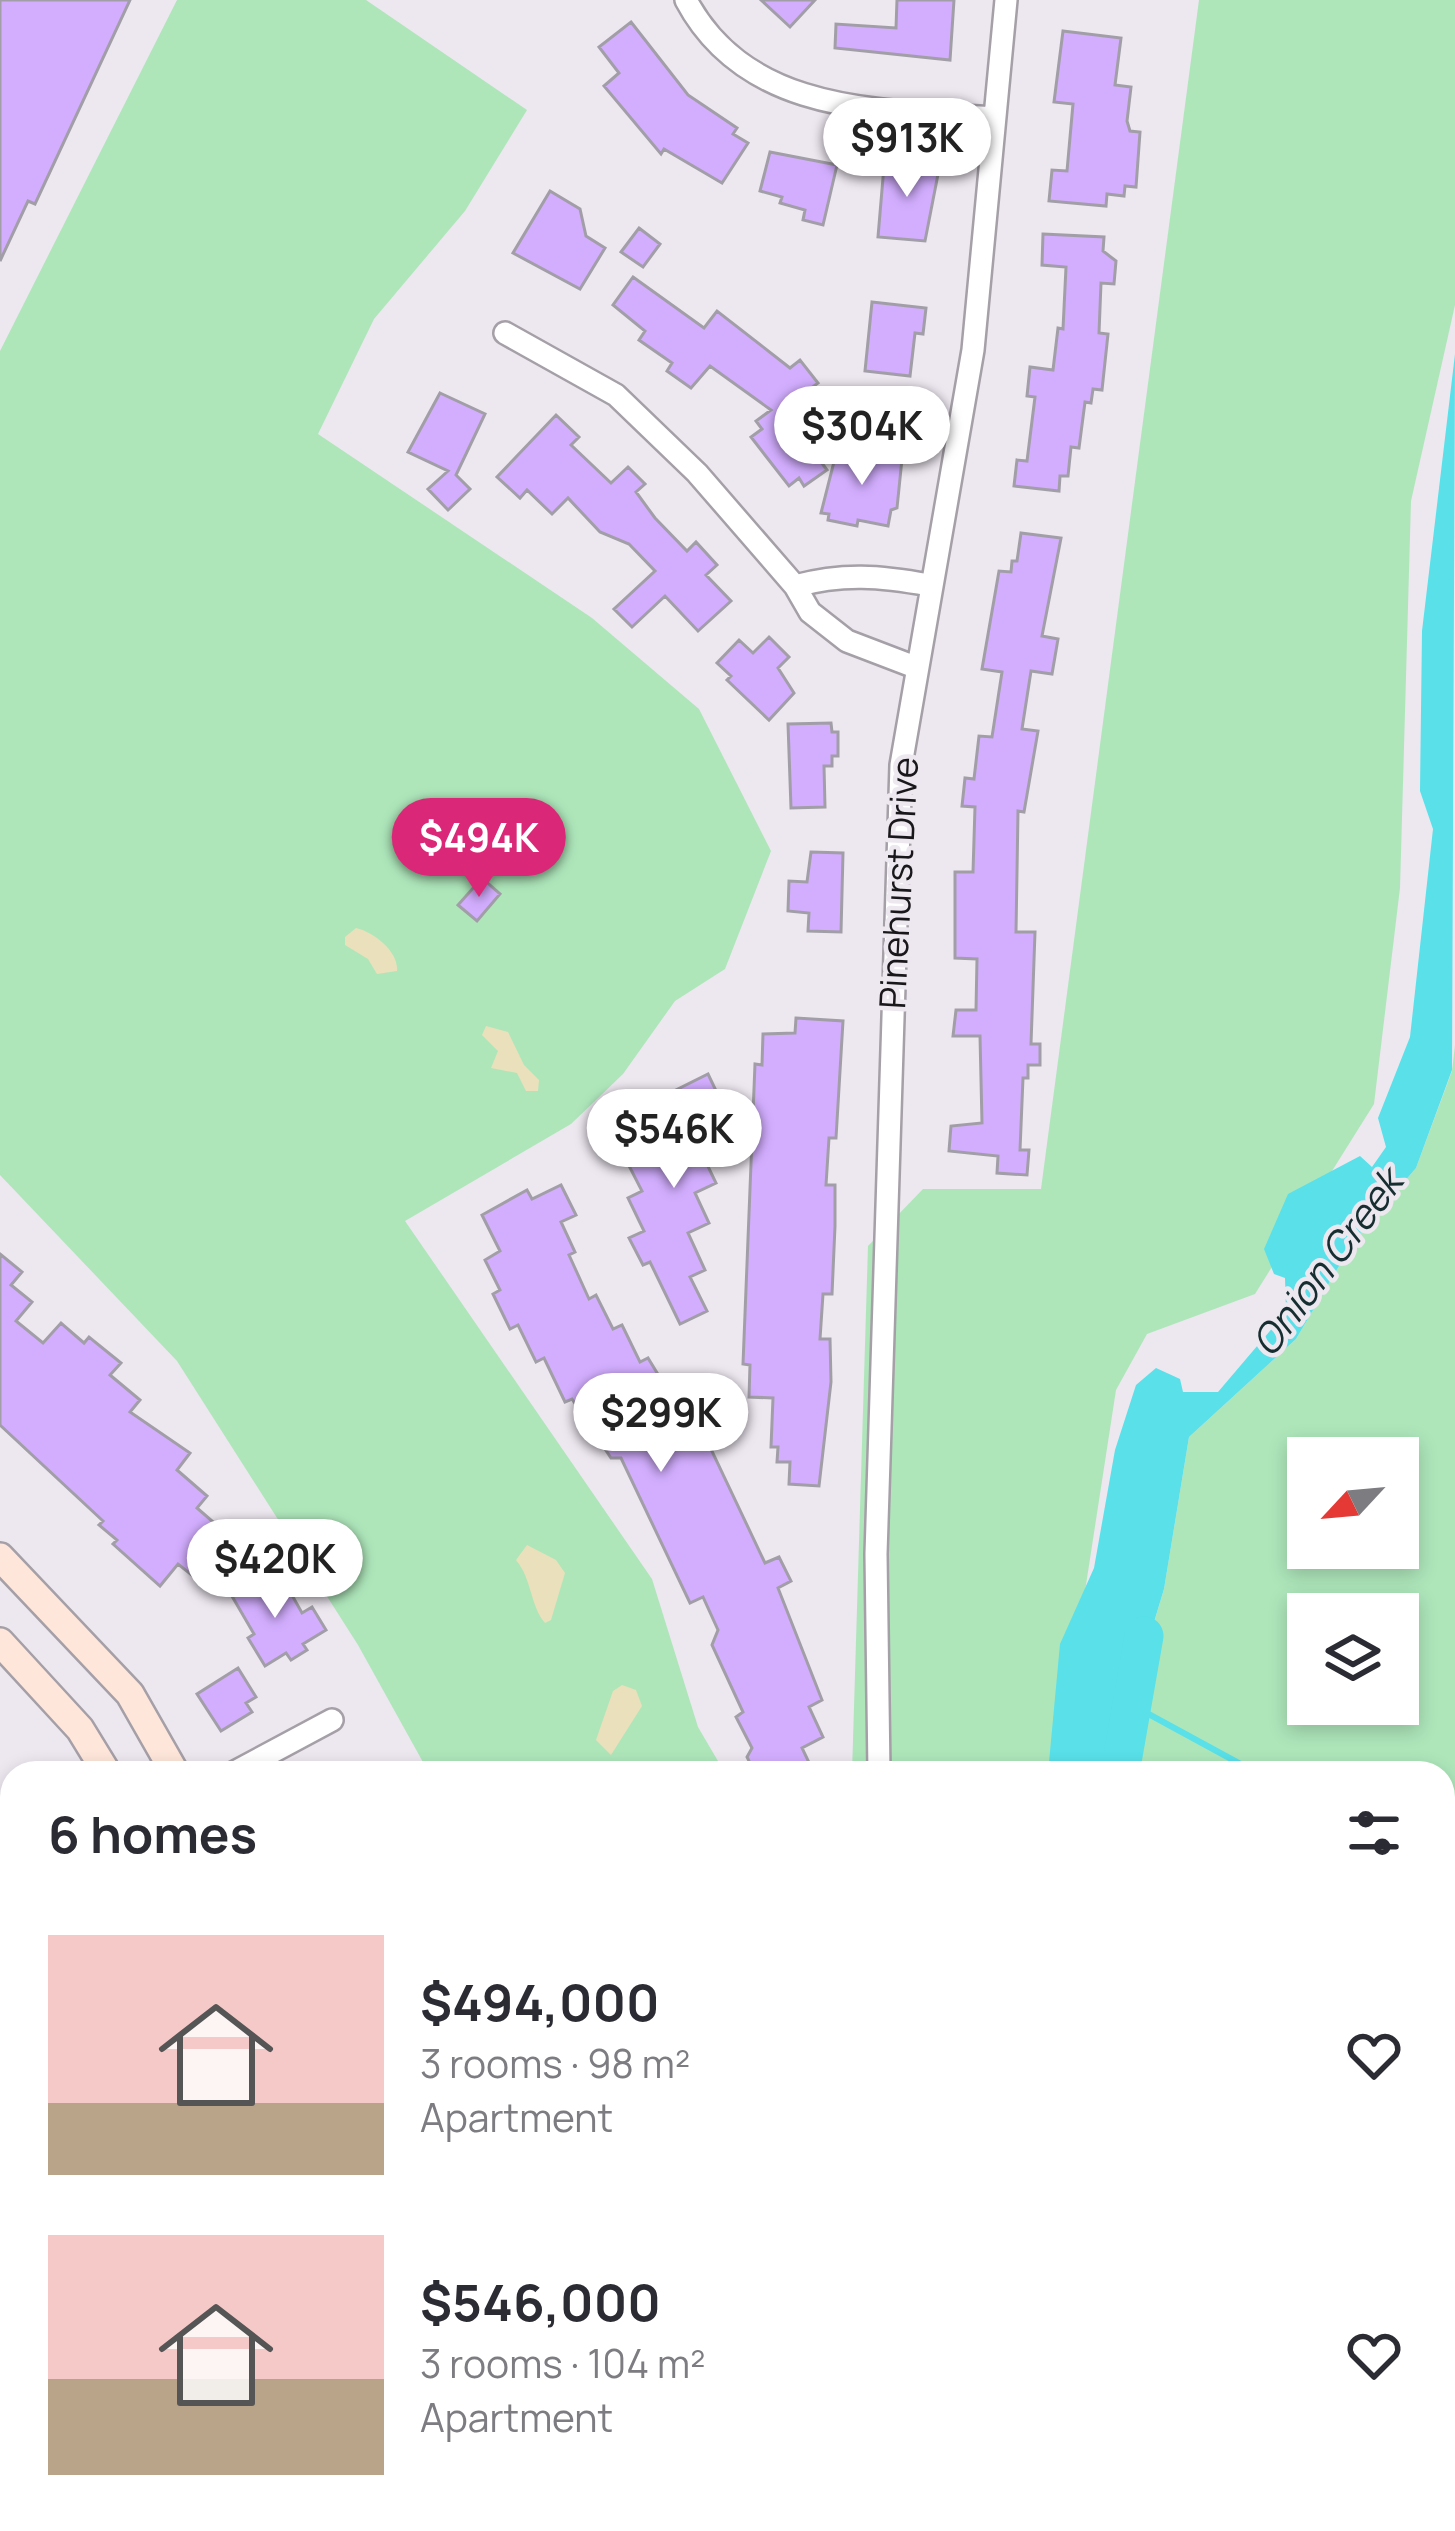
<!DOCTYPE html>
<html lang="en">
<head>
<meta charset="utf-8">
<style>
  :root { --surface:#fff; --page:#f7f7f7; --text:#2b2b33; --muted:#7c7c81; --accent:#db2777 }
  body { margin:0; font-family:Manrope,sans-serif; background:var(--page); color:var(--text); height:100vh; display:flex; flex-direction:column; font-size:45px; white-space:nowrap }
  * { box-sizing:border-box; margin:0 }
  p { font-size:39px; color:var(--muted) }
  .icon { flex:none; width:66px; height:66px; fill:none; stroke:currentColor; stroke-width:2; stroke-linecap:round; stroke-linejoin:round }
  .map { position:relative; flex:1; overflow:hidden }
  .details { position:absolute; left:0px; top:1761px; width:1455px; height:771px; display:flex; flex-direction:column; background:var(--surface); border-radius:36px 36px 0 0; box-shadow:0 6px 18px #0003 }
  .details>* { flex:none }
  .needle { width:78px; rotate:244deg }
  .tools { position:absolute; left:1287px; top:1437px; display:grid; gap:24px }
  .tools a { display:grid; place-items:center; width:132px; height:132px; border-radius:0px; background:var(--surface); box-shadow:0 6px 18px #0003; font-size:60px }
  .price { position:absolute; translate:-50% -102px; padding:0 27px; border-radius:42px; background:#fff; color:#222; font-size:39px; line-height:78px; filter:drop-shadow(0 3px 6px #0008) }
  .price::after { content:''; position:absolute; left:50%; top:72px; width:36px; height:27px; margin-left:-18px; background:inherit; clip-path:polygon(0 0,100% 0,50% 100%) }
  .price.active { background:var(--accent); color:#fff }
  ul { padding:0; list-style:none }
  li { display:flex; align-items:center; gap:36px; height:300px; padding:0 48px }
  li span { display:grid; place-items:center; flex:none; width:336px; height:240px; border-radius:0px; color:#555 }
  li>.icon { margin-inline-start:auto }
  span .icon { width:144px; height:144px; fill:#fffc; stroke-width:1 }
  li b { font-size:51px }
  h2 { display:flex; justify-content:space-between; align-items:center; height:144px; padding:0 48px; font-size:51px }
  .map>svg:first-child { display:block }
  .green { fill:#aee6ba; fill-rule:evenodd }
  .sand { fill:#eae0bb }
  .water { fill:#59e0e9 }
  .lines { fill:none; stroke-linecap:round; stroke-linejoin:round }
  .stream { stroke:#59e0e9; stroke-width:6 }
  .river { stroke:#59e0e9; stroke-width:39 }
  .building { fill:#d3aeff; stroke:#a29ea7; stroke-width:3 }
  .street-casing { stroke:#a59fa7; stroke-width:26 }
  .secondary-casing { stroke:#a59fa7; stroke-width:32 }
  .street { stroke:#fff; stroke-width:21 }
  .secondary { stroke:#fee6da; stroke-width:27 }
  .labels { text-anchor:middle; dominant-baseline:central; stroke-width:9; stroke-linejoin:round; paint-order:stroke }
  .street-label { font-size:36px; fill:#19171a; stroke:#ede7f0 }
  .water-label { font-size:39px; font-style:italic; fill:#162e2f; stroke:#ede7f0 }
</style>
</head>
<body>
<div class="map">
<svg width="1455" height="2531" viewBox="0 0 1455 2531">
  <rect width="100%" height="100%" fill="#ede7f0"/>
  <path class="green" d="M177,0H366L527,110L465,211L374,319L318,434L592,618L699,709L771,851L725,969L675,1001L623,1074L571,1124L405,1221L652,1579L698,1727L725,1773H429L358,1645L177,1361L0,1175V351Z
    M1199,0H1455V305L1411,501L1400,888L1374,1104L1255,1294L1147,1334L1116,1390L1057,1773H852L868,1246L923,1189H1041Z
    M1455,1045V2531H1279V2520H1443V1773H1131L1125,1719L1164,1589L1189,1437L1296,1339L1355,1239L1416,1168L1452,1071ZM1308,1458H1398V1548H1308ZM1308,1614H1398V1704H1308Z
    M644,2520H1149L1147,2531H645Z"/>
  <path class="sand" d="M356,928C374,932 399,952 397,971L377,974L368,959L345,945V937Z
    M486,1026L508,1032L524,1065L539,1080L538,1091H526L517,1073L491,1068L498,1051L482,1035Z
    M527,1545L556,1560L565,1573L551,1620L545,1623C530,1605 532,1579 516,1560Z
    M622,1685L636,1690L642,1706L611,1755L596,1740L613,1691Z"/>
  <path class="water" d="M1455,354L1452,1070L1416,1168L1355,1239L1296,1339L1189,1437L1164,1589L1125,1718L1131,1773H1048L1060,1644L1094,1568L1115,1450L1136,1385L1156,1368L1180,1379L1183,1392H1218L1286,1312L1285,1278L1274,1274L1264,1249L1288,1194L1360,1156L1372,1167L1386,1147L1378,1118L1410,1037L1433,829L1420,791L1422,631Z
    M1195,2520H1279V2531H1198Z"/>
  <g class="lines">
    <path class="stream" d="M1132,1705L1257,1773
      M1443,1804L1455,1805"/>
    <path class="river" d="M1120,1773L1144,1636"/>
  </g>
  <path class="building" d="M0,0H130L35,204L28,201L0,261Z
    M761,0H815L790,27Z
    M897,0H954L950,60L835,48L836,24L896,28Z
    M631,22L688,95L737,128L733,134L748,143L722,183L664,149L661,154L604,86L619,73L599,47Z
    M1063,31L1121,38L1115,85L1131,87L1127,121L1130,131L1140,132L1136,187L1125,186L1124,196L1107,194L1106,206L1049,201L1052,170L1067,171L1073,104L1054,102Z
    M770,152L837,165L823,225L803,220L805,210L780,203L782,197L760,191Z
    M895,159L940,164L925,241L878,237L884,166H894Z
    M550,191L580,209L586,236L605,248L580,289L513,253Z
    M639,228L660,244L643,267L621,252Z
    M1043,234L1104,237L1103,251L1116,261L1114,284L1101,283L1099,333L1108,334L1102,390L1093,389L1091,403L1085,402L1079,448L1071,447L1068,476H1060L1059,491L1014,486L1017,460L1027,461L1035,397L1027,396L1030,367L1053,370L1058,328L1063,329L1066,267L1042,265Z
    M633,277L704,328L717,311L790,368L800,360L818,383L802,395L807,401L791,421L827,470L804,486L799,478L789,486L751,437L762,429L756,421L771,410L710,366L691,388L667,371L672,363L639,340L645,331L613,305Z
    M872,302L926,308L923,334L915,333L910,376L865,371Z
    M440,393L485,414L456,475L470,489L448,510L428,489L448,471L408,452Z
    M556,415L579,437L571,445L611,483L628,467L645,484L636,492L655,518L687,551L696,542L717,565L706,575L731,601L698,631L665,596L632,627L614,609L655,571L629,544L600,532L568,498L552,514L527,490L520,498L497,477Z
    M838,446L902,459L897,508L891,510L888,526L858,520L857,526L828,520L829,514L821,513Z
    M1021,533L1061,538L1042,636L1058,639L1052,674L1031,671L1022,729L1038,731L1024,812L1018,811L1016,932H1035L1031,1044H1040V1065H1028V1078H1023L1020,1150H1029L1027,1175L997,1173L998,1156L949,1151L951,1126L982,1123L980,1036H953L956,1010H976L977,959L955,958V872H973L975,807L962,806L965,778L974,779L979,736L992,737L1002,672L982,669L999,571L1011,572L1012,561H1017Z
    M769,637L789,657L778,668L794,693L769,720L727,680L731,676L717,663L739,640L753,653Z
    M831,723L832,732H838V756H832V766H824L825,807L791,808L788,724Z
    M811,852L843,853L841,932L808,931L809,913L788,911L789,881L807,882Z
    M482,878L500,894L477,921L458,905Z
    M796,1018L843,1021L836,1138H829L826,1185H835V1226L832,1294H823L820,1339H830L831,1382L819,1486L789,1484L790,1462H777L778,1447H771L773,1398L749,1397L750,1365L743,1364L755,1064L762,1065L763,1034L795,1033Z
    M708,1074L720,1099L698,1110L717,1146L702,1154L716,1183L695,1193L709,1223L688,1233L705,1270L690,1277L707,1311L680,1324L650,1262L643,1265L629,1238L644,1231L628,1198L642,1191L626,1160L656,1145L638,1109Z
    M561,1185L576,1215L561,1222L575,1252L569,1255L589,1299L596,1295L613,1329L622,1325L640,1362L648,1358L693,1432L701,1428L765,1563L779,1557L791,1581L778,1588L822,1700L809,1707L823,1737L802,1748L814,1773H755L747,1757L752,1748L736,1717L743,1712L712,1645L718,1630L703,1597L690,1603L621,1458H611L572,1399L565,1402L544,1358L536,1362L518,1325L510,1329L493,1294L500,1290L485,1260L500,1251L482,1215L527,1190L532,1199Z
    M0,1254L22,1272L11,1285L32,1302L16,1321L43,1343L61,1323L84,1343L89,1337L121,1363L110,1375L140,1400L130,1412L190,1453L177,1470L207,1496L197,1508L242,1547L208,1588L178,1564L160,1586L113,1544L117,1540L99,1525L103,1521L0,1425Z
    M258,1574L272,1597L288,1588L302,1613L312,1607L326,1630L303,1644L307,1650L291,1660L286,1653L265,1666L248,1638L254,1634L229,1591Z
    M238,1668L256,1697L246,1703L252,1712L221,1731L197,1694Z"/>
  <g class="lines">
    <defs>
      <path id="street" d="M686,0C747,115 881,110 994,118
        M505,333L616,395L697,473L795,586L810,612L847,641L915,667
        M795,586C843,573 880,576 929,585
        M233,1773L332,1720
        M879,1773L876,1554L901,765L973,350L1006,0
        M0,2316L12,2393
        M29,2520L30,2526
        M838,2531L848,2520"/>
      <path id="secondary" d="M0,1557L130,1694L175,1773
        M0,1642L80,1729L107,1773
        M238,2520L239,2531
        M297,2520V2531"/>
    </defs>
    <use href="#street" class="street-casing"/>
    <use href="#secondary" class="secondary-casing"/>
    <use href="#street" class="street"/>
    <use href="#secondary" class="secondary"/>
  </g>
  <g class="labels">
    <g class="street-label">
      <text transform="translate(898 883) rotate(-87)">Pinehurst Drive</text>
    </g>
    <g class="water-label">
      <text transform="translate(1326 1262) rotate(-53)">Onion Creek</text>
    </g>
  </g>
</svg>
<div class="tools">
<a><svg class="needle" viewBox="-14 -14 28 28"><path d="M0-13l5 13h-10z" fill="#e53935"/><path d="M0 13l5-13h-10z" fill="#7c7c81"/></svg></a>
<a><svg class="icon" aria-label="layers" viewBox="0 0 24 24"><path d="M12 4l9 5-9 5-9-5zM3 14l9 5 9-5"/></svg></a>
</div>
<b class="price" style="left:907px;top:200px">$913K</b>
<b class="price" style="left:862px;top:488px">$304K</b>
<b class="price active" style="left:479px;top:900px">$494K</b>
<b class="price" style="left:674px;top:1191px">$546K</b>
<b class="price" style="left:661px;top:1475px">$299K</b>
<b class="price" style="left:275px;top:1621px">$420K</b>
<section class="details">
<h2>6 homes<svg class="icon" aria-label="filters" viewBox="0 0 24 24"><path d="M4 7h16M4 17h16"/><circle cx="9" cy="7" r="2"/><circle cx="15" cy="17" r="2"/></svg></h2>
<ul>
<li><span style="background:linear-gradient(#f6c9c9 70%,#b9a48a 0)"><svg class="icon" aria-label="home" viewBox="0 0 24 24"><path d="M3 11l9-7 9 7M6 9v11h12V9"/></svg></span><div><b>$494,000</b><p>3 rooms · 98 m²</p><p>Apartment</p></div><svg class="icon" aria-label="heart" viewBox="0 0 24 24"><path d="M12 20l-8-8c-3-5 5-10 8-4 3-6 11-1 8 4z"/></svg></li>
<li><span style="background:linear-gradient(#f6c9c9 60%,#b9a48a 0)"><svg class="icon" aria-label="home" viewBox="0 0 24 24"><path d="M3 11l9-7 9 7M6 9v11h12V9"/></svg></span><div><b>$546,000</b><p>3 rooms · 104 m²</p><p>Apartment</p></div><svg class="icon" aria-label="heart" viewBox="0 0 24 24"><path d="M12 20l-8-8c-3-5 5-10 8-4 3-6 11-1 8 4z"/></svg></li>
</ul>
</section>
</div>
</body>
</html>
